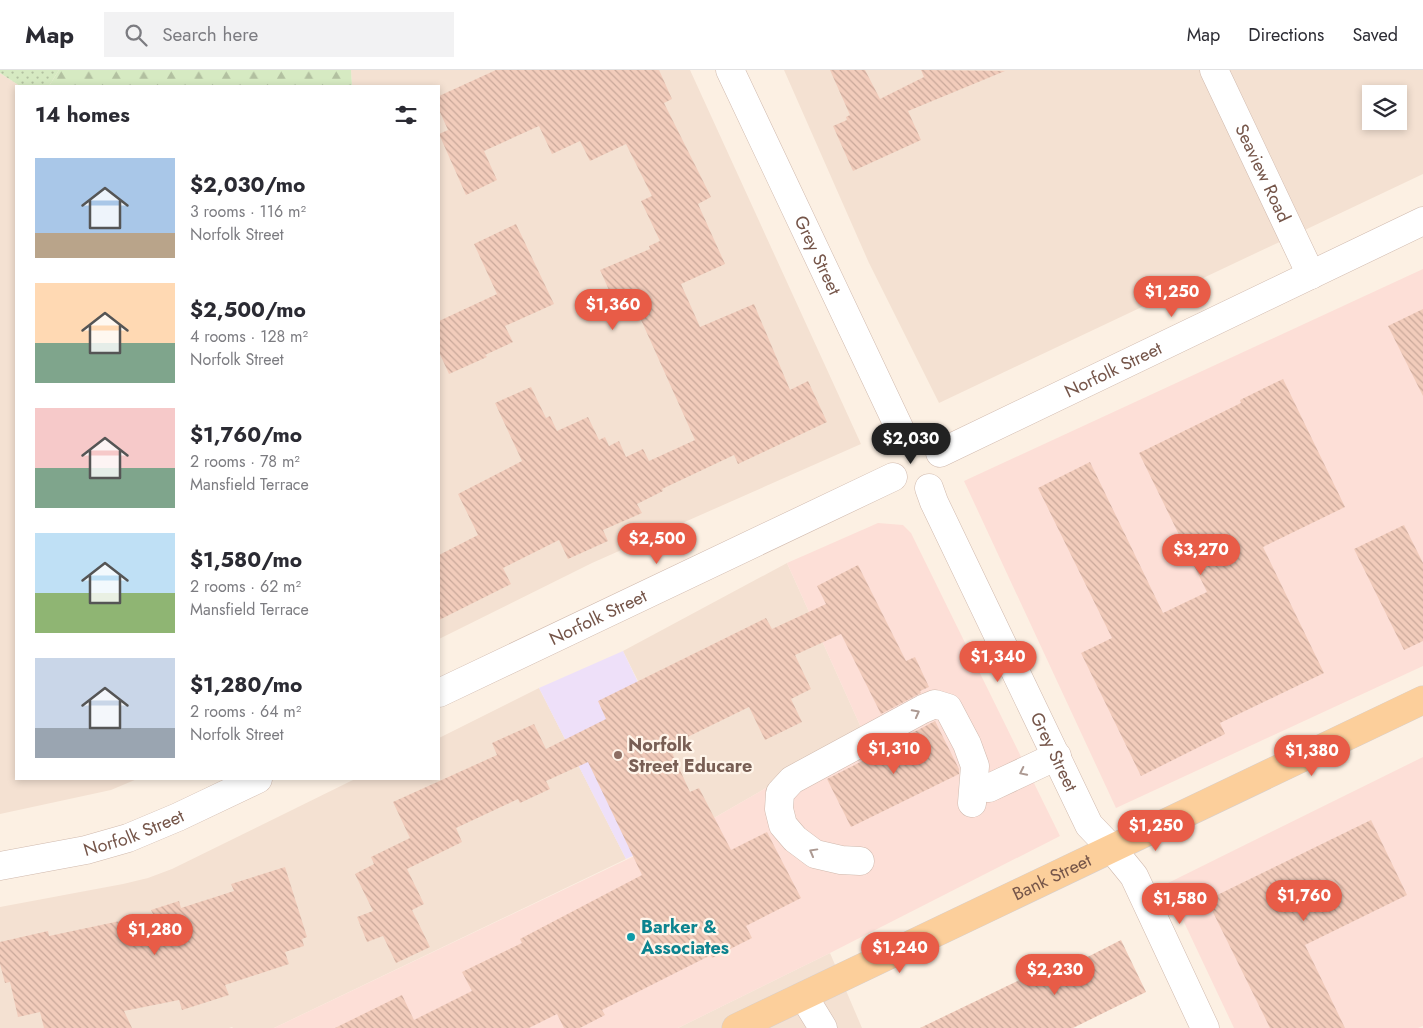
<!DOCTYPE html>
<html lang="en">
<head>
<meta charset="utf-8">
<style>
  :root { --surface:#fff; --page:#f2f2f3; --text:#2b2b33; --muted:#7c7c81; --line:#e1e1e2; --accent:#e85c47 }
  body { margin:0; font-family:Jost,sans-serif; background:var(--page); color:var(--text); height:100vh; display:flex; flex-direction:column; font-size:19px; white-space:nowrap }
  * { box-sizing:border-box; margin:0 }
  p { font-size:16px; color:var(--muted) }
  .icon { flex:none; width:28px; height:28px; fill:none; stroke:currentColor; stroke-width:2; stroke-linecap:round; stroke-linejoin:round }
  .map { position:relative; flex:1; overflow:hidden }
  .drawer { position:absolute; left:15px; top:15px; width:425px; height:695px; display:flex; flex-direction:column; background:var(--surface); border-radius:0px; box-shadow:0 2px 8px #0003 }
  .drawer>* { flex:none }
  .buttons { position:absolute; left:1362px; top:15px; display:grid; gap:10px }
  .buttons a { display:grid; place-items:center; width:45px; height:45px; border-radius:0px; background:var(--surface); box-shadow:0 2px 8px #0003; font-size:25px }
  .price { position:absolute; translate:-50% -42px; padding:0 11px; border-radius:18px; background:var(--accent); color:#fff; font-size:16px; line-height:32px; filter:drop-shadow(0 1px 2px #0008) }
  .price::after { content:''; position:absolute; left:50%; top:30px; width:15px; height:11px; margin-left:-8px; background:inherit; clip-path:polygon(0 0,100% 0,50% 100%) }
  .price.selected { background:#222; color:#fff }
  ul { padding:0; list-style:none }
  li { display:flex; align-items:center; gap:15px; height:125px; padding:0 20px }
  li span { display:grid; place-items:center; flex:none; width:140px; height:100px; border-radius:0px; color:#555 }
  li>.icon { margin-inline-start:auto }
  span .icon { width:60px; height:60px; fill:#fffc; stroke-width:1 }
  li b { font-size:21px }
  h2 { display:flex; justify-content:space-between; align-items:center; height:60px; padding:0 20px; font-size:21px }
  header { display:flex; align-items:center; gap:30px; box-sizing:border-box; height:70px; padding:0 25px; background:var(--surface); border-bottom:1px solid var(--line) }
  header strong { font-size:24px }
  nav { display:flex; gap:28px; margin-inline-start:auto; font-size:18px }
  .search { width:350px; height:45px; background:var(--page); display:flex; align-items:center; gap:12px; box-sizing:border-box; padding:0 18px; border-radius:0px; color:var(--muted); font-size:19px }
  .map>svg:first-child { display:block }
  .residential { fill:#f4e1d2; fill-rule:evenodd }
  .commercial { fill:#fddfd7 }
  .education { fill:#eee0f9 }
  .grass { fill:url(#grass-dots) }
  .forest { fill:url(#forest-firs) }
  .building { fill:url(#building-back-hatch) }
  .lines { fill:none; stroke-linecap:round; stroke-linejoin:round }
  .minor-casing { stroke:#d0b9ad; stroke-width:29 }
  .major-casing { stroke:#d8cfcc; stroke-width:29 }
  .minor { stroke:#fff; stroke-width:28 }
  .major { stroke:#fccf9b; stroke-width:28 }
  .oneway { stroke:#ac9992 }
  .education-dot { fill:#8d6e63; stroke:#fff5ea; stroke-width:2 }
  .culture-dot { fill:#0f9aa8; stroke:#fff5ea; stroke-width:2 }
  .labels { text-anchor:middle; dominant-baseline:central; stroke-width:4.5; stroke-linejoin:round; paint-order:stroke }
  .street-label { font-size:18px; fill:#755549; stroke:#fff5ea }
  .education-label { font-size:18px; font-weight:bold; fill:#785e54; stroke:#fff5ea; text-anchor:start }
  .culture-label { font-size:18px; font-weight:bold; fill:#0d838f; stroke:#fff5ea; text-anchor:start }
</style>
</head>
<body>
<header>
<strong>Map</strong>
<div class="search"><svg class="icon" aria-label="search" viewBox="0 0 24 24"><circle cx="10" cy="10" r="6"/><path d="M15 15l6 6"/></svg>Search here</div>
<nav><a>Map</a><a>Directions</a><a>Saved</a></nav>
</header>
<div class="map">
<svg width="1423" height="958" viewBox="0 0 1423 958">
  <defs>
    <pattern id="grass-dots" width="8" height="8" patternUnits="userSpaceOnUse" patternTransform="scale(1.25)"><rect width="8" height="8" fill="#d6eac2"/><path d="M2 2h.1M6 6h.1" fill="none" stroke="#b2c0a0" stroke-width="1.8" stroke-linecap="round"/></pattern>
    <pattern id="forest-firs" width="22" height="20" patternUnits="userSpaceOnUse" patternTransform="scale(1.25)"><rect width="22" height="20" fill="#d6eac2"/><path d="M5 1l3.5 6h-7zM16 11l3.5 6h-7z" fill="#b2c0a0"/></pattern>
    <pattern id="building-back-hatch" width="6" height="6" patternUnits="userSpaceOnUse" patternTransform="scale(1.25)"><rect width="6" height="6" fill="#f2ccbb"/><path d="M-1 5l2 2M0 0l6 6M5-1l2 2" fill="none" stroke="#c9a89a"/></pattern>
  </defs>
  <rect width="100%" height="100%" fill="#fcf0e3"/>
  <path class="residential" d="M351,0H690L861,374L592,493L439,569V16H352Z
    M784,0H1423V104L939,333L869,193ZM1371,24H1399V51H1371Z
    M0,3L20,16H16V709H137L111,720L0,744Z
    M787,493L863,662L714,748L684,763L638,611L623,581Z
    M539,618L626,789L274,958H233L232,957L229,958H0V837L123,814L148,808L172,799L355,709H439V668Z
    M830,883L862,958H678Z"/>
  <path class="commercial" d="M1423,199V596L1116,738L964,411Z
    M878,453L903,455L911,463L1060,766L830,883L678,958H274L714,748L863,662L787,493Z
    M1423,687V956L1418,958H1234L1166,814Z"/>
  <path class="education" d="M623,581L671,681L684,763L626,789L539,618Z"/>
  <path class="grass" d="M0,0H59L49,16H20L0,3Z"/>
  <path class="forest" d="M59,0H351L352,16H49Z"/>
  <path class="building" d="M496,0H659L672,29L664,33L711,127L698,134L725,194L681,214L700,257L754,234L790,320L808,311L827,352L738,394L734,385L662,419L663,421L637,434L642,443L603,460L608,471L568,489L559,470L503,498L511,514L439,550V485L478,465L458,424L522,391L495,333L531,317L546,348L550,346L557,361L588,347L599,370L605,367L609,376L619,371L626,387L643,379L649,391L695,370L633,232L617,238L600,200L650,179L649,176L660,171L641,131L652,126L626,74L590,91L580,71L552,84L539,56L484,81L497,110L466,125L439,64L448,60L439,40V26Z
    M830,0H865L880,29L924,7L921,0L1005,1L908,41L921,70L853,101L833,56L847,50L846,47L850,45Z
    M516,154L554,234L505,256L513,272L485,285L487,287L449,304L439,282V251L497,224L474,174Z
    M1423,239V326L1388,256Z
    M1283,309L1345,437L1263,477L1324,603L1220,653L1225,664L1141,706L1081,583L1112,568L1038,418L1090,392L1163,543L1207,522L1139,383L1241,333L1240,330Z
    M1404,455L1423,493V571L1404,580L1354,479Z
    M858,495L906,591L915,587L929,617L920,621L921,623L881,644L841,564L795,585L811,619L791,629L802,652L765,670L749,637L669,676L690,722L699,718L731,780L767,762L801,828L746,856L752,868L712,888L711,885L602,940L605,945L580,958H564L557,944L529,958H335L402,925L414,950L472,921L462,902L522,873L520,869L642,805L588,692L546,711L550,719L520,733L518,729L456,758L462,772L407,799L424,834L412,840L430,877L396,893L383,866L367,872L357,847L373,841L355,804L374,794L371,787L410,768L393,732L497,685L492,673L534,654L546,679L606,649L598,631L766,548L772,559L826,534L817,516Z
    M935,651L959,699V704L851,757L827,709L896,674L895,672Z
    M1371,750L1407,825L1305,875L1345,958H1270L1207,830Z
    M285,797L307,867L302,869L304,876L285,882L289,894L225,915L229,925L182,940L179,930L124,941L132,958H44L40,942L18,947L10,912L5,913L0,894V872L48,861L49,866L153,844L151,840L179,831L181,838L234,821L231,814Z
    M1121,870L1146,922L1073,958H920L1038,901L1042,910Z"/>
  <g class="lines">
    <defs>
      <g id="minor">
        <path id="s1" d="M730,0L905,370"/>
        <path id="s2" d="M1214,0L1311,205"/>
        <path id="s3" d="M940,383L1423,151"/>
        <path id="s4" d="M929,418L934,432L1089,755L1112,779L1134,806L1205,958"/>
        <path id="s5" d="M439,623L893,407"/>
        <path d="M989,718L1057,686"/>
        <path d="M860,791L841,790L815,784L795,769L783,755L779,739L780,723L792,710L923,639L935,634L948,638L967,674L975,696L972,733"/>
        <path id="s6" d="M0,796L86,780L128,768L178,747L258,709"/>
        <path d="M804,927L823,958"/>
      </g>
      <g id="major">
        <path id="s7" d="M736,958L1423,630"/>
      </g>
    </defs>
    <use href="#minor" class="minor-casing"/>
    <use href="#major" class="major-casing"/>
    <use href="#minor" class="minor"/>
    <use href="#major" class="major"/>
  </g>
  <defs><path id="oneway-chevron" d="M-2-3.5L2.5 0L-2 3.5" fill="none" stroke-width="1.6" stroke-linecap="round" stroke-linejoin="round" transform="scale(1.25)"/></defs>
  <g class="oneway">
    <use href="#oneway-chevron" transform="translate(916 643) rotate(-28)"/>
    <use href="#oneway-chevron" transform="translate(1023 702) rotate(154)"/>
    <use href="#oneway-chevron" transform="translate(813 782) rotate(-151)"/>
  </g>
  <circle class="education-dot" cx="618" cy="685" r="5"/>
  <circle class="culture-dot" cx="631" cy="867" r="5"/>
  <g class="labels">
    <g class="street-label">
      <text stroke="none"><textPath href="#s2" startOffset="114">Seaview Road</textPath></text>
      <text stroke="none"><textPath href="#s1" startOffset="205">Grey Street</textPath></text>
      <text stroke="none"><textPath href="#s3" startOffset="192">Norfolk Street</textPath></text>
      <text stroke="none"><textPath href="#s5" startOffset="176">Norfolk Street</textPath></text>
      <text stroke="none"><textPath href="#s4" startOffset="292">Grey Street</textPath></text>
      <text stroke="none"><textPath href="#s6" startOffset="138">Norfolk Street</textPath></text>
      <text stroke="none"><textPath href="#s7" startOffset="350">Bank Street</textPath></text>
    </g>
    <g class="education-label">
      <text x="628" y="675">Norfolk<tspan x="628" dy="21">Street Educare</tspan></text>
    </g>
    <g class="culture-label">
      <text x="641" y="857">Barker &amp;<tspan x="641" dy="21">Associates</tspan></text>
    </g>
  </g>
</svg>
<div class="buttons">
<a><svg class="icon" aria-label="layers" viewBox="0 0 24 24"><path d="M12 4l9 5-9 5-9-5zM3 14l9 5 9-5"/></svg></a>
</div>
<b class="price" style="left:1172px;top:248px">$1,250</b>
<b class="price" style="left:613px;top:261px">$1,360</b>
<b class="price selected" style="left:911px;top:395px">$2,030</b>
<b class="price" style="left:657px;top:495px">$2,500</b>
<b class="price" style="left:1201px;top:506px">$3,270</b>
<b class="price" style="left:998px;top:613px">$1,340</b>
<b class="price" style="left:894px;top:705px">$1,310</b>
<b class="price" style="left:1312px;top:707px">$1,380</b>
<b class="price" style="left:1156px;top:782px">$1,250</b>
<b class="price" style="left:1304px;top:852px">$1,760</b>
<b class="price" style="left:1180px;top:855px">$1,580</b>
<b class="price" style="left:155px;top:886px">$1,280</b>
<b class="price" style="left:900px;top:904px">$1,240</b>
<b class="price" style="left:1055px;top:926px">$2,230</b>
<section class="drawer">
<h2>14 homes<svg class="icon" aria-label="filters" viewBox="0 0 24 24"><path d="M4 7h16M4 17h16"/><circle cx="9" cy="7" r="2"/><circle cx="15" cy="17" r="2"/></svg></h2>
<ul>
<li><span style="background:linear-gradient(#a9c7e8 75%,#b9a48a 0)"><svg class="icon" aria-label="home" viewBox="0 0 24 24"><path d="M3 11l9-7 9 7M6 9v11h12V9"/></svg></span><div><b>$2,030/mo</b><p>3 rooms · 116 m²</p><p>Norfolk Street</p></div></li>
<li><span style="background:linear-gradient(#ffd9b3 60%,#7fa58c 0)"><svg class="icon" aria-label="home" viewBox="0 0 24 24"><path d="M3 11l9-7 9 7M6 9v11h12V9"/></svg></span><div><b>$2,500/mo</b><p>4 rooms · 128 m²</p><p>Norfolk Street</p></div></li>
<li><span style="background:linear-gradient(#f6c9c9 60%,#7fa58c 0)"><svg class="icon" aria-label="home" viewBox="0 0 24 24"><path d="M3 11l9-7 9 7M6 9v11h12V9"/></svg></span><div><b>$1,760/mo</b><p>2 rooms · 78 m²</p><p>Mansfield Terrace</p></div></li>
<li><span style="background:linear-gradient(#bfe0f5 60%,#8fb573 0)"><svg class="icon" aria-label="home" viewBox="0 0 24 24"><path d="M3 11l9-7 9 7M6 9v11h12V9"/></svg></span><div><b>$1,580/mo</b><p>2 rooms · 62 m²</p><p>Mansfield Terrace</p></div></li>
<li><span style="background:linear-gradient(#c9d6e8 70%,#9aa5b1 0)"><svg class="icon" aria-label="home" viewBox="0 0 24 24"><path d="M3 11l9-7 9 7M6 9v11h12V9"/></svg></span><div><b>$1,280/mo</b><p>2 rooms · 64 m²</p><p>Norfolk Street</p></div></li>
</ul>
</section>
</div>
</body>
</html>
